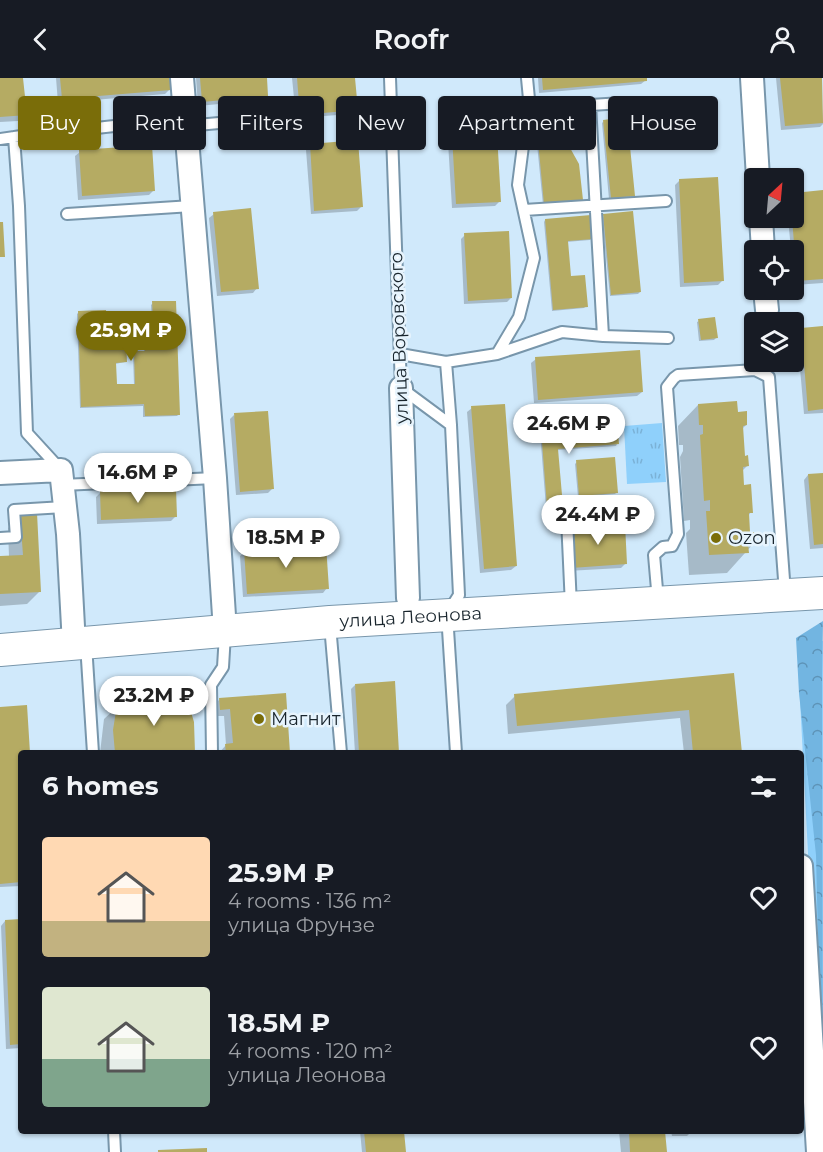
<!DOCTYPE html>
<html lang="en">
<head>
<meta charset="utf-8">
<style>
  :root { --surface:#171b24; --page:#20242c; --text:#f1f3f6; --muted:#9ea1a6; --accent:#7a6d09 }
  body { margin:0; font-family:Montserrat,sans-serif; background:var(--page); color:var(--text); height:100vh; display:flex; flex-direction:column; font-size:22px; white-space:nowrap }
  * { box-sizing:border-box; margin:0 }
  p { font-size:20px; color:var(--muted) }
  .icon { flex:none; width:33px; height:33px; fill:none; stroke:currentColor; stroke-width:2; stroke-linecap:round; stroke-linejoin:round }
  .map { position:relative; flex:1; overflow:hidden }
  .side { position:absolute; left:18px; top:672px; width:786px; height:384px; display:flex; flex-direction:column; background:var(--surface); border-radius:6px; box-shadow:0 2px 4px #0004 }
  .side>* { flex:none }
  .banner { position:absolute; left:18px; top:18px; width:788px; height:54px; display:flex; gap:12px }
  .needle { width:39px; rotate:26deg }
  .tools { position:absolute; left:744px; top:90px; display:grid; gap:12px }
  .tools a { display:grid; place-items:center; width:60px; height:60px; border-radius:6px; background:var(--surface); box-shadow:0 2px 4px #0004; font-size:30px }
  .price { position:absolute; translate:-50% -51px; padding:0 14px; border-radius:21px; background:#fff; color:#222; font-size:20px; line-height:39px; filter:drop-shadow(0 2px 3px #0008) }
  .price::after { content:''; position:absolute; left:50%; top:36px; width:18px; height:14px; margin-left:-9px; background:inherit; clip-path:polygon(0 0,100% 0,50% 100%) }
  .price.active { background:var(--accent); color:#fff }
  ul { padding:0; list-style:none }
  li { display:flex; align-items:center; gap:18px; height:150px; padding:0 24px }
  li span { display:grid; place-items:center; flex:none; width:168px; height:120px; border-radius:6px; color:#555 }
  li>.icon { margin-inline-start:auto }
  span .icon { width:72px; height:72px; fill:#fffc; stroke-width:1 }
  li b { font-size:26px }
  h2 { display:flex; justify-content:space-between; align-items:center; height:72px; padding:0 24px; font-size:26px }
  .pill { padding:0 21px; border-radius:6px; background:var(--surface); box-shadow:0 2px 4px #0004; font-size:21px; line-height:54px }
  .pill.active { background:var(--accent); color:#fff }
  header { display:flex; justify-content:space-between; align-items:center; height:78px; padding:0 24px; background:var(--surface); font-size:27px; font-weight:600 }
  .map>svg:first-child { display:block }
  .grass { fill:#8fd0fb }
  .forest { fill:url(#forest-crowns) }
  .park { fill:url(#park-tufts) }
  .shadow { fill:#0003 }
  .building { fill:#b5ab63 }
  .lines { fill:none; stroke-linecap:round; stroke-linejoin:round }
  .lane-casing { stroke:#7896ab; stroke-width:14 }
  .street-casing { stroke:#7896ab; stroke-width:26 }
  .secondary-casing { stroke:#7896ab; stroke-width:34 }
  .lane { stroke:#fff; stroke-width:10 }
  .street { stroke:#fff; stroke-width:22 }
  .secondary { stroke:#fff; stroke-width:32 }
  .poi-dot { fill:#7a6d09; stroke:#e7f4fd; stroke-width:2 }
  .labels { text-anchor:middle; dominant-baseline:central; stroke-width:5; stroke-linejoin:round; paint-order:stroke }
  .street-label { font-size:18px; fill:#19252d; stroke:#e7f4fd }
  .poi-label { font-size:18px; fill:#19252d; stroke:#e7f4fd; text-anchor:start }
</style>
</head>
<body>
<header><svg class="icon" aria-label="back" viewBox="0 0 24 24"><path d="M15 5l-7 7 7 7"/></svg>Roofr<svg class="icon" aria-label="person" viewBox="0 0 24 24"><circle cx="12" cy="8" r="4"/><path d="M4 21q1-7 8-7t8 7"/></svg></header>
<div class="map">
<svg width="823" height="1074" viewBox="0 0 823 1074">
  <defs>
    <pattern id="forest-crowns" width="20" height="18" patternUnits="userSpaceOnUse" patternTransform="scale(1.5)"><rect width="20" height="18" fill="#72b5e1"/><path d="M2 6a3 3 0 1 1 6 0M12 15a3 3 0 1 1 6 0" fill="none" stroke="#5d93b7"/></pattern>
    <pattern id="park-tufts" width="24" height="20" patternUnits="userSpaceOnUse" patternTransform="scale(1.5)"><rect width="24" height="20" fill="#8fd0fb"/><path d="M3 7l-1-3M5 7V3M7 7l1-3M15 17l-1-3M17 17v-4M19 17l1-3" fill="none" stroke="#7bb2d7"/></pattern>
  </defs>
  <rect width="100%" height="100%" fill="#d0e9fb"/>
  <path class="grass" d="M823,563V1064L797,564Z"/>
  <path class="forest" d="M823,543L822,597L823,1074L816,777L799,615L796,560Z"/>
  <path class="park" d="M662,345L666,404L627,406L624,348Z"/>
  <path class="shadow" d="M0,0H22L25,36L18,43L0,44Z
    M56,0H169L170,11L165,16L58,25Z
    M196,0H265L267,18L262,22L198,28Z
    M292,0H353L356,32L352,36L296,40Z
    M538,0H646V2L641,6L539,15Z
    M776,0H820L823,46L820,49L781,52Z
    M604,43L634,117L632,119L609,121L602,45Z
    M538,54L581,122L579,124L543,127L536,56Z
    M453,60L500,123L495,128L452,130L448,64Z
    M310,67L361,129L357,133L311,136L306,72Z
    M80,74L153,113L149,117L78,122L75,78Z
    M680,102L722,203L718,207L680,209L675,107Z
    M822,114L823,205L794,207V172H791L788,140H794V116Z
    M214,136L257,210L253,215L217,218L209,140Z
    M603,138L640,214L638,216L610,218L602,139Z
    M545,142L592,160L590,162L566,164L569,200L586,228L584,230L552,233L544,144Z
    M465,157L511,220L507,224L464,226L461,161Z
    M153,225L179,336L177,338L143,339V328L80,330L77,236L78,235L105,244L125,284L115,286V308L134,307L133,277L144,274L143,243L152,241L151,227Z
    M699,243L716,260L714,262L699,263L697,244Z
    M823,249V335L804,336L797,256L802,251Z
    M536,281L642,314L637,318L534,325L531,285Z
    M698,327L737,335L746,347L742,351L743,379L747,388L742,393L743,408L751,434L748,438L749,456L754,465L727,495L689,497L686,455L690,451V442L684,443L680,379L683,373V367H679L678,348Z
    M472,330L516,488L511,492L480,495L467,334Z
    M234,337L272,411L268,415L236,417L230,341Z
    M542,352L617,366L616,368L557,372L562,439L561,441L547,442L540,354Z
    M577,384L617,414L615,416L578,419L575,386Z
    M823,396V470L810,471L804,402L808,397Z
    M101,414L175,439L171,443L97,446L96,419Z
    M21,437L40,513L27,526L0,528V479H9L8,450Z
    M565,456L626,485L621,490L567,493Z
    M245,474L327,510L323,515L243,519L240,478Z
    M733,597L740,675H684L680,640L508,656L506,627L515,618Z
    M355,607L398,675H355L351,611Z
    M220,621L289,675H219L226,667L224,638H214L213,628Z
    M118,628L193,675H100L104,641Z
    M0,631L29,675H21V808L0,809Z
    M5,843H21V970L6,971L1,848Z
    M360,1053H403L404,1074H362Z
    M619,1053H664L665,1074H621Z
    M671,1053H692L687,1058H672Z"/>
  <path class="building" d="M0,0H23L27,37L0,39Z
    M60,0H170L171,12L62,21Z
    M200,0H267L268,18L202,24Z
    M297,0H355L358,32L300,37Z
    M542,0H647V3L543,12Z
    M780,0H822L823,45L785,48Z
    M627,39L635,118L611,120L603,42Z
    M559,50L579,86L583,122L544,126L537,52Z
    M497,56L501,124L456,126L452,58Z
    M358,62L363,129L314,133L310,66Z
    M152,67L155,113L82,118L79,72Z
    M718,99L724,203L684,205L679,101Z
    M823,112V201L797,203L792,140L794,115Z
    M251,130L259,211L221,214L213,134Z
    M633,133L641,214L611,217L603,136Z
    M591,137L593,161L568,163L571,198L585,197L588,229L553,232L545,141Z
    M0,144H3L5,179H0Z
    M509,153L512,220L468,223L464,155Z
    M152,223H176L180,337L145,338L144,326L81,329L78,233L106,232L107,243L125,242L127,284L116,285L117,306H135L134,273H145L144,240H153Z
    M715,239L718,260L701,262L698,241Z
    M823,248V331L808,333L801,250Z
    M640,272L643,314L538,322L535,279Z
    M737,323L738,334L747,333V347L743,348L745,378L748,377L749,388L743,389L744,407L751,406L753,435H749L750,454H754L755,465L748,466L749,475L709,477L706,433H710V422L704,423L700,357L703,356V347H699L698,326Z
    M505,326L517,488L484,491L471,328Z
    M268,333L274,411L240,414L234,335Z
    M617,344L619,366L558,371L564,440L548,441L541,351Z
    M615,379L618,415L579,418L576,382Z
    M823,395V466L814,467L808,396Z
    M176,410L177,439L101,442L100,413Z
    M37,435L41,514L0,516V478L23,477L20,436Z
    M625,446L627,486L571,490L569,450Z
    M326,467L329,511L247,516L244,472Z
    M734,595L742,675H693L689,632L517,648L514,616Z
    M395,603L399,675H359L355,606Z
    M286,615L290,675H226L225,666L233,665L230,631L220,632L219,620Z
    M143,620H165L188,624L194,644L195,675H115L113,652L117,627Z
    M27,627L30,675H21V804L0,806V629Z
    M21,841V966L10,967L5,842Z
    M364,1053H404L406,1074H366Z
    M629,1053H665L667,1074H630Z
    M207,1070V1074H158V1072Z"/>
  <g class="lines">
    <defs>
      <path id="lane" d="M390,0L401,310L451,347L459,517L447,536L456,675
        M590,27L603,258
        M528,31L622,25
        M186,48L252,42
        M61,54L185,40
        M14,59L19,128L27,355L60,391
        M0,61L28,57
        M524,132L666,123
        M67,136L192,128
        M400,276L446,284L497,276L519,239L534,180L518,107L529,21L527,0
        M497,276L562,254L603,258L668,260
        M446,284L451,347
        M62,407L215,400
        M0,460L16,459L14,432L64,429
        M658,523L654,477L663,469L672,468L678,456L667,309L674,300L678,297L755,292L769,299L785,515
        M571,528L567,441L618,436
        M330,547L341,675
        M86,566L93,675
        M212,675L211,607L223,589L225,556
        M114,1053L115,1074"/>
      <path id="street" d="M182,0L215,400L225,553
        M752,0L758,100
        M761,140L763,172
        M765,212L767,232
        M401,310L408,520
        M0,395L61,392L68,456L74,567
        M801,788L818,1074"/>
      <g id="secondary">
        <path id="s1" d="M0,572L330,544L823,515"/>
      </g>
    </defs>
    <use href="#lane" class="lane-casing"/>
    <use href="#street" class="street-casing"/>
    <use href="#secondary" class="secondary-casing"/>
    <use href="#lane" class="lane"/>
    <use href="#street" class="street"/>
    <use href="#secondary" class="secondary"/>
  </g>
  <g class="poi-dot">
    <circle cx="716" cy="460" r="6"/>
    <circle cx="259" cy="641" r="6"/>
  </g>
  <g class="labels">
    <g class="street-label">
      <text transform="translate(399 260) rotate(-92)">улица Воровского</text>
      <text stroke="none"><textPath href="#s1" startOffset="412">улица Леонова</textPath></text>
    </g>
    <g class="poi-label">
      <text x="728" y="460">Ozon</text>
      <text x="271" y="641">Магнит</text>
    </g>
  </g>
</svg>
<div class="tools">
<a><svg class="needle" viewBox="-14 -14 28 28"><path d="M0-13l5 13h-10z" fill="#e53935"/><path d="M0 13l5-13h-10z" fill="#9ea1a6"/></svg></a>
<a><svg class="icon" aria-label="locate" viewBox="0 0 24 24"><circle cx="12" cy="12" r="6"/><path d="M12 2v4M12 18v4M2 12h4M18 12h4"/></svg></a>
<a><svg class="icon" aria-label="layers" viewBox="0 0 24 24"><path d="M12 4l9 5-9 5-9-5zM3 14l9 5 9-5"/></svg></a>
</div>
<b class="price active" style="left:131px;top:284px">25.9M ₽</b>
<b class="price" style="left:569px;top:377px">24.6M ₽</b>
<b class="price" style="left:138px;top:426px">14.6M ₽</b>
<b class="price" style="left:598px;top:468px">24.4M ₽</b>
<b class="price" style="left:286px;top:491px">18.5M ₽</b>
<b class="price" style="left:154px;top:649px">23.2M ₽</b>
<div class="banner">
<a class="pill active">Buy</a>
<a class="pill">Rent</a>
<a class="pill">Filters</a>
<a class="pill">New</a>
<a class="pill">Apartment</a>
<a class="pill">House</a>
</div>
<section class="side">
<h2>6 homes<svg class="icon" aria-label="filters" viewBox="0 0 24 24"><path d="M4 7h16M4 17h16"/><circle cx="9" cy="7" r="2"/><circle cx="15" cy="17" r="2"/></svg></h2>
<ul>
<li><span style="background:linear-gradient(#ffd9b3 70%,#c2b280 0)"><svg class="icon" aria-label="home" viewBox="0 0 24 24"><path d="M3 11l9-7 9 7M6 9v11h12V9"/></svg></span><div><b>25.9M ₽</b><p>4 rooms · 136 m²</p><p>улица Фрунзе</p></div><svg class="icon" aria-label="heart" viewBox="0 0 24 24"><path d="M12 20l-8-8c-3-5 5-10 8-4 3-6 11-1 8 4z"/></svg></li>
<li><span style="background:linear-gradient(#dfe7d0 60%,#7fa58c 0)"><svg class="icon" aria-label="home" viewBox="0 0 24 24"><path d="M3 11l9-7 9 7M6 9v11h12V9"/></svg></span><div><b>18.5M ₽</b><p>4 rooms · 120 m²</p><p>улица Леонова</p></div><svg class="icon" aria-label="heart" viewBox="0 0 24 24"><path d="M12 20l-8-8c-3-5 5-10 8-4 3-6 11-1 8 4z"/></svg></li>
</ul>
</section>
</div>
</body>
</html>
